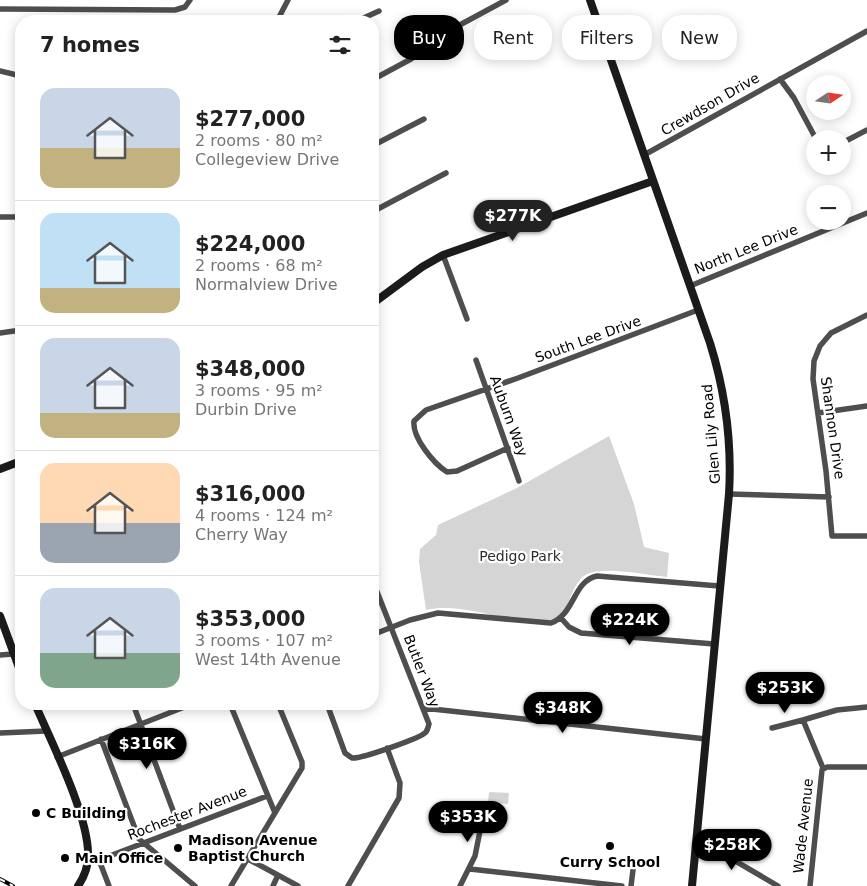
<!DOCTYPE html>
<html lang="en">
<head>
<meta charset="utf-8">
<style>
  :root { --surface:#fff; --page:#f2f2f2; --text:#222; --muted:#767676; --line:#e0e0e0; --accent:#000 }
  body { margin:0; font-family:"DejaVu Sans",sans-serif; background:var(--page); color:var(--text); height:100vh; display:flex; flex-direction:column; font-size:19px; white-space:nowrap }
  * { box-sizing:border-box; margin:0 }
  p { font-size:16px; color:var(--muted) }
  .icon { flex:none; width:28px; height:28px; fill:none; stroke:currentColor; stroke-width:2; stroke-linecap:round; stroke-linejoin:round }
  .map { position:relative; flex:1; overflow:hidden }
  .details { position:absolute; left:15px; top:15px; width:364px; height:695px; display:flex; flex-direction:column; background:var(--surface); border-radius:20px; box-shadow:0 2px 12px #0003 }
  .details>* { flex:none }
  .top-card { position:absolute; left:394px; top:15px; width:398px; height:45px; display:flex; gap:10px }
  .needle { width:32px; rotate:77deg }
  .tools { position:absolute; left:806px; top:75px; display:grid; gap:10px }
  .tools a { display:grid; place-items:center; width:45px; height:45px; border-radius:50%; background:var(--surface); box-shadow:0 2px 12px #0003; font-size:25px }
  .price { position:absolute; translate:-50% -42px; padding:0 11px; border-radius:18px; background:var(--accent); color:#fff; font-size:16px; line-height:32px; filter:drop-shadow(0 1px 2px #0008) }
  .price::after { content:''; position:absolute; left:50%; top:30px; width:15px; height:11px; margin-left:-8px; background:inherit; clip-path:polygon(0 0,100% 0,50% 100%) }
  .price.active { background:#222; color:#fff }
  ul { padding:0; list-style:none }
  li { display:flex; align-items:center; gap:15px; height:125px; padding:0 25px }
  li+li { border-top:1px solid var(--line) }
  li span { display:grid; place-items:center; flex:none; width:140px; height:100px; border-radius:15px; color:#555 }
  li>.icon { margin-inline-start:auto }
  span .icon { width:60px; height:60px; fill:#fffc; stroke-width:1 }
  li b { font-size:21px }
  h2 { display:flex; justify-content:space-between; align-items:center; height:60px; padding:0 25px; font-size:21px }
  .tag { padding:0 18px; border-radius:20px; background:var(--surface); box-shadow:0 2px 12px #0003; font-size:18px; line-height:45px }
  .tag.active { background:var(--accent); color:#fff }
  .map>svg:first-child { display:block }
  .green { fill:#d5d5d5 }
  .lines { fill:none; stroke-linecap:round; stroke-linejoin:round }
  .street { stroke:#4e4e4e; stroke-width:5.5 }
  .secondary { stroke:#1b1b1b; stroke-width:8 }
  .rail-casing { stroke:#000; stroke-width:4 }
  .rail { stroke:#fff; stroke-width:2; stroke-dasharray:5.5; stroke-linecap:butt }
  .poi-dot { fill:#000; stroke:#fff; stroke-width:2 }
  .labels { text-anchor:middle; dominant-baseline:central; stroke-width:4.5; stroke-linejoin:round; paint-order:stroke }
  .street-label { font-size:14px; fill:#000; stroke:#fff }
  .park-label { font-size:14px; fill:#2c2c2c; stroke:#fff }
  .poi-label { font-size:14px; font-weight:bold; fill:#000; stroke:#fff; text-anchor:start }
</style>
</head>
<body>
<div class="map">
<svg width="867" height="886" viewBox="0 0 867 886">
  <rect width="100%" height="100%" fill="#fff"/>
  <path class="green" d="M609,436L634,504L644,547L669,553L667,577C646,575 605,566 587,574C567,584 573,619 547,621C508,625 464,601 426,610L419,562L420,549L436,535L438,525L517,488Z
    M489,792L509,793L508,804L488,802Z"/>
  <g class="lines">
    <path class="street" d="M0,9L175,10L185,7L190,0
      M277,21L288,0
      M357,21L379,11
      M0,71L21,76
      M780,79L794,98L816,139
      M372,80L411,59L443,34L506,0
      M842,143L867,130
      M372,146L424,119
      M644,155L867,31
      M372,212L446,173
      M0,217H21
      M443,255L467,319
      M690,286L867,213
      M867,315L831,333L820,346L814,361L813,379L826,471L832,536H867
      M0,333L21,330
      M476,360L519,481
      M818,413L867,406
      M508,448L457,471L447,472C433,463 412,437 414,421L426,410L518,378L698,310
      M729,494L829,497
      M561,618L569,627L581,633L714,644
      M372,635L410,620L438,613L551,623C575,614 573,581 597,576L719,586
      M0,655L13,654
      M133,704L180,829
      M230,704L275,813
      M327,704L345,753L352,758C361,759 421,738 426,732C428,729 428,727 429,724L372,579
      M423,708L706,739
      M772,728L803,720
      M0,733L46,731
      M101,739L139,839L195,886
      M57,757L192,704
      M823,768L803,720L837,710L867,707
      M696,838L778,886
      M248,859L298,886
      M88,860H99L267,796
      M99,860L109,886
      M470,869L622,886
      M231,886L302,768V762L278,704
      M273,886L278,875
      M348,886L399,798L400,783L387,748
      M460,886L475,856L482,821
      M631,886L634,862
      M810,886L822,770L827,767H867"/>
    <path class="secondary" d="M590,0L710,343C725,391 732,444 729,494L692,886
      M372,304L422,267L443,255L653,181
      M0,469L21,461
      M0,616L21,673
      M35,704C51,741 90,818 88,857C88,867 84,877 78,886"/>
    <defs>
      <path id="rail" d="M0,879L13,886"/>
    </defs>
    <use href="#rail" class="rail-casing"/>
    <use href="#rail" class="rail"/>
  </g>
  <g class="poi-dot">
    <circle cx="36" cy="813" r="5"/>
    <circle cx="610" cy="846" r="5"/>
    <circle cx="178" cy="848" r="5"/>
    <circle cx="65" cy="858" r="5"/>
  </g>
  <g class="labels">
    <g class="street-label">
      <text transform="translate(710 104) rotate(-30)">Crewdson Drive</text>
      <text transform="translate(746 249) rotate(-22)">North Lee Drive</text>
      <text transform="translate(588 339) rotate(-20)">South Lee Drive</text>
      <text transform="translate(509 416) rotate(70)">Auburn Way</text>
      <text transform="translate(833 428) rotate(82)">Shannon Drive</text>
      <text transform="translate(711 434) rotate(-95)">Glen Lily Road</text>
      <text transform="translate(422 671) rotate(69)">Butler Way</text>
      <text transform="translate(187 813) rotate(-21)">Rochester Avenue</text>
      <text transform="translate(803 826) rotate(-84)">Wade Avenue</text>
    </g>
    <g class="park-label">
      <text x="520" y="556">Pedigo Park</text>
    </g>
    <g class="poi-label">
      <text x="46" y="813">C Building</text>
      <text x="188" y="840">Madison Avenue<tspan x="188" dy="16">Baptist Church</tspan></text>
      <text x="75" y="858">Main Office</text>
      <text x="610" y="862" text-anchor="middle">Curry School</text>
    </g>
  </g>
</svg>
<div class="tools">
<a><svg class="needle" viewBox="-14 -14 28 28"><path d="M0-13l5 13h-10z" fill="#e53935"/><path d="M0 13l5-13h-10z" fill="#767676"/></svg></a>
<a>+</a>
<a>−</a>
</div>
<b class="price active" style="left:513px;top:242px">$277K</b>
<b class="price" style="left:630px;top:646px">$224K</b>
<b class="price" style="left:785px;top:714px">$253K</b>
<b class="price" style="left:563px;top:734px">$348K</b>
<b class="price" style="left:147px;top:770px">$316K</b>
<b class="price" style="left:468px;top:843px">$353K</b>
<b class="price" style="left:732px;top:871px">$258K</b>
<div class="top-card">
<a class="tag active">Buy</a>
<a class="tag">Rent</a>
<a class="tag">Filters</a>
<a class="tag">New</a>
</div>
<section class="details">
<h2>7 homes<svg class="icon" aria-label="filters" viewBox="0 0 24 24"><path d="M4 7h16M4 17h16"/><circle cx="9" cy="7" r="2"/><circle cx="15" cy="17" r="2"/></svg></h2>
<ul>
<li><span style="background:linear-gradient(#c9d6e8 60%,#c2b280 0)"><svg class="icon" aria-label="home" viewBox="0 0 24 24"><path d="M3 11l9-7 9 7M6 9v11h12V9"/></svg></span><div><b>$277,000</b><p>2 rooms · 80 m²</p><p>Collegeview Drive</p></div></li>
<li><span style="background:linear-gradient(#bfe0f5 75%,#c2b280 0)"><svg class="icon" aria-label="home" viewBox="0 0 24 24"><path d="M3 11l9-7 9 7M6 9v11h12V9"/></svg></span><div><b>$224,000</b><p>2 rooms · 68 m²</p><p>Normalview Drive</p></div></li>
<li><span style="background:linear-gradient(#c9d6e8 75%,#c2b280 0)"><svg class="icon" aria-label="home" viewBox="0 0 24 24"><path d="M3 11l9-7 9 7M6 9v11h12V9"/></svg></span><div><b>$348,000</b><p>3 rooms · 95 m²</p><p>Durbin Drive</p></div></li>
<li><span style="background:linear-gradient(#ffd9b3 60%,#9aa5b1 0)"><svg class="icon" aria-label="home" viewBox="0 0 24 24"><path d="M3 11l9-7 9 7M6 9v11h12V9"/></svg></span><div><b>$316,000</b><p>4 rooms · 124 m²</p><p>Cherry Way</p></div></li>
<li><span style="background:linear-gradient(#c9d6e8 65%,#7fa58c 0)"><svg class="icon" aria-label="home" viewBox="0 0 24 24"><path d="M3 11l9-7 9 7M6 9v11h12V9"/></svg></span><div><b>$353,000</b><p>3 rooms · 107 m²</p><p>West 14th Avenue</p></div></li>
</ul>
</section>
</div>
</body>
</html>
